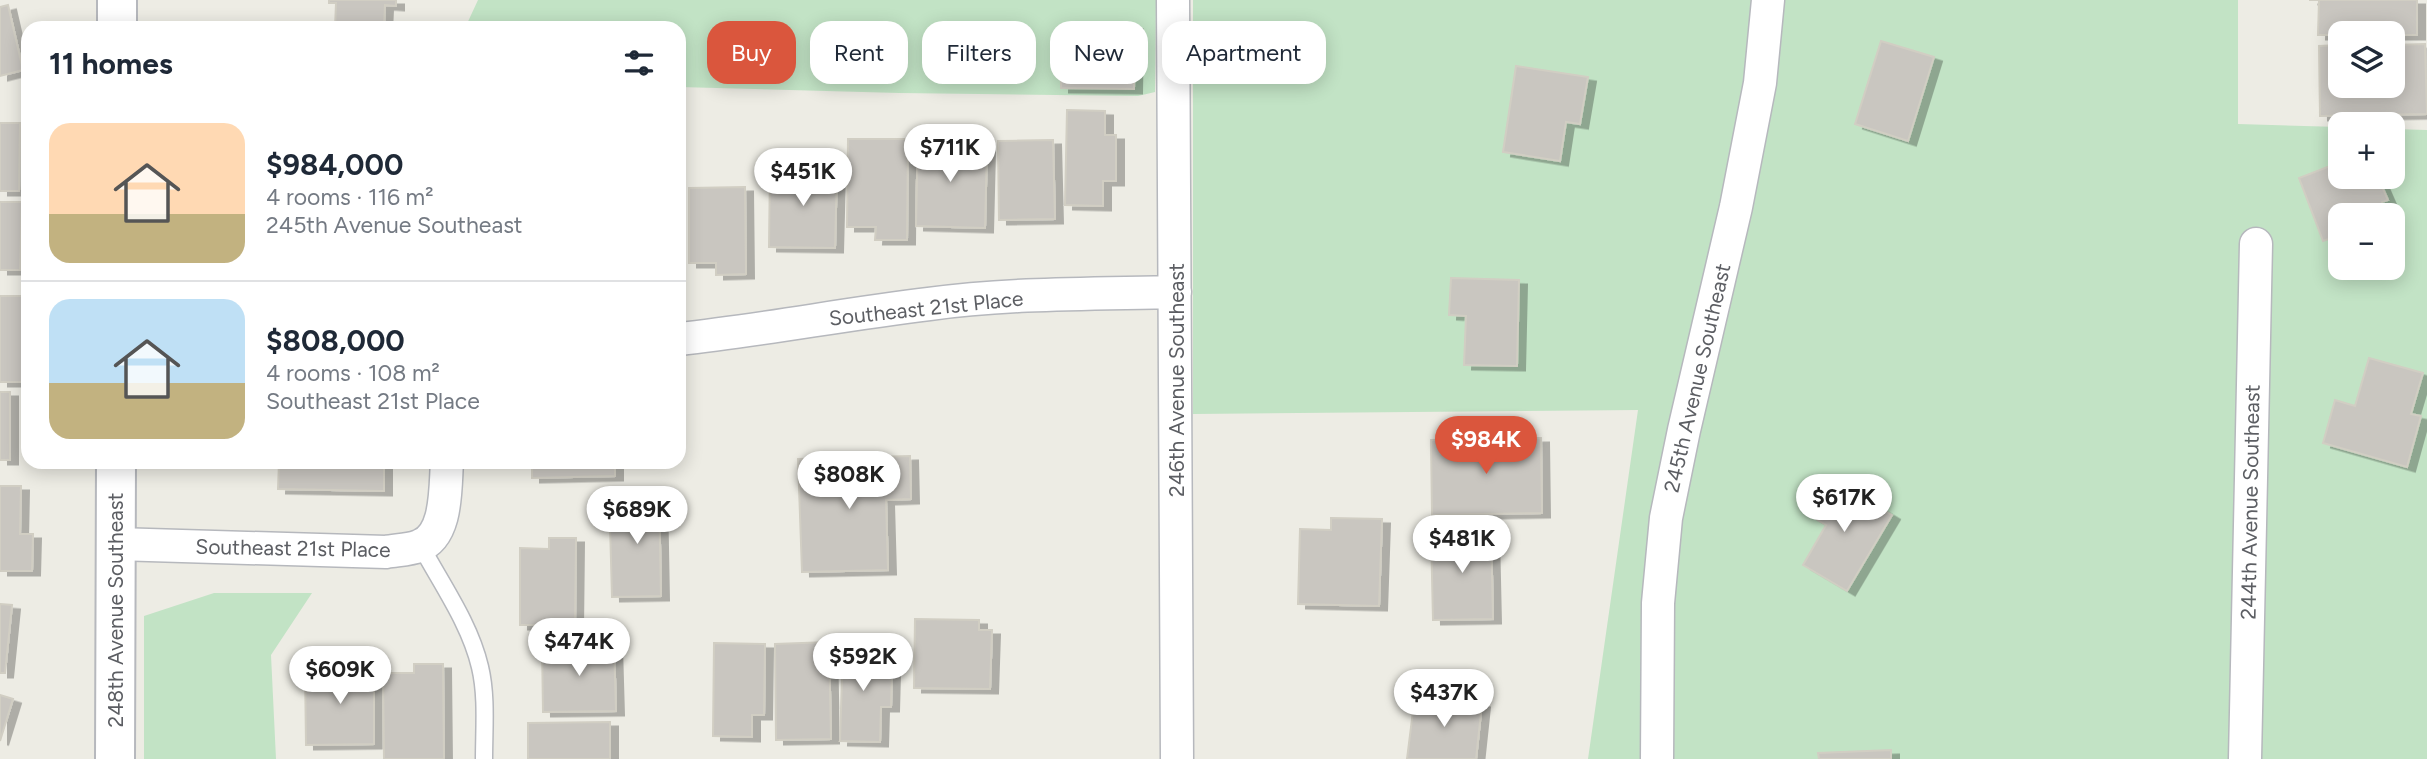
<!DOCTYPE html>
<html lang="en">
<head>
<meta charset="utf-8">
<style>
  :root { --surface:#fff; --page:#f6f6f7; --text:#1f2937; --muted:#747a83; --line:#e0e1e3; --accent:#da563d }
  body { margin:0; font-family:Figtree,sans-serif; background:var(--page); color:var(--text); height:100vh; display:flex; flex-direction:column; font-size:26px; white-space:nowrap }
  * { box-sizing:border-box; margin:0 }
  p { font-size:23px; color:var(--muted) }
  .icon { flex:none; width:38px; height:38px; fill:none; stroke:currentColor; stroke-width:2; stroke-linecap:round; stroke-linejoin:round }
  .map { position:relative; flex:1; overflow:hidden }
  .drawer { position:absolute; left:21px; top:21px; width:665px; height:448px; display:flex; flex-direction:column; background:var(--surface); border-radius:21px; box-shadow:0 4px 18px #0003 }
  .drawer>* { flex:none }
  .top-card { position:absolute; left:707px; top:21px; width:665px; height:63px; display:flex; gap:14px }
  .tools { position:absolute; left:2328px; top:21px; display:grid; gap:14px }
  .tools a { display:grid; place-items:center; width:77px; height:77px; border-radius:14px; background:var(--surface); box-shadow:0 4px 18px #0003; font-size:35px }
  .price { position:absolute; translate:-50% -60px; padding:0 16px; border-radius:24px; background:#fff; color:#222; font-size:23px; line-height:46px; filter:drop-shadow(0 2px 4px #0008) }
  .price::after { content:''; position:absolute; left:50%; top:42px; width:21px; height:16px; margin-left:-10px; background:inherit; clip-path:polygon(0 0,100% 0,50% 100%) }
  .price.active { background:var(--accent); color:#fff }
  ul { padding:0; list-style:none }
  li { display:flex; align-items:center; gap:21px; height:175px; padding:0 28px }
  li+li { border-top:2px solid var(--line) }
  li span { display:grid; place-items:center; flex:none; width:196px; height:140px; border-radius:21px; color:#555 }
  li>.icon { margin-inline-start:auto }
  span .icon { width:84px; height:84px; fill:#fffc; stroke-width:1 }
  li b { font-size:30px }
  h2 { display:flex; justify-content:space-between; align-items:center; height:84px; padding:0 28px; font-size:30px }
  .chip { padding:0 24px; border-radius:21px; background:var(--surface); box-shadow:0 4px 18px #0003; font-size:24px; line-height:63px }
  .chip.active { background:var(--accent); color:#fff }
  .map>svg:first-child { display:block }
  .green { fill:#c2e3c5; fill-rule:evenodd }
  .building { fill:#c9c6c0; stroke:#d1cec3; stroke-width:2; filter:url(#shadow) }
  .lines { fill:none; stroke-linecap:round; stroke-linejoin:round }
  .service-casing { stroke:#b6b8bd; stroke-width:19 }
  .minor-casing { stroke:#b6b8bd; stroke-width:35 }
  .tertiary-casing { stroke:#b6b8bd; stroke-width:42 }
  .service { stroke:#fff; stroke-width:16 }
  .minor { stroke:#fff; stroke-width:32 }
  .tertiary { stroke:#fff; stroke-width:38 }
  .labels { text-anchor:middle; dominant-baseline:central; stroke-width:5; stroke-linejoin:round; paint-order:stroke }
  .street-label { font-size:21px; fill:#5c5e63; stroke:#fff }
</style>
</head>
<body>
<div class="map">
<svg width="2427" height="759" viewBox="0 0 2427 759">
  <defs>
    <filter id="shadow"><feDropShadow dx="8" dy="4.5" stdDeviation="0" flood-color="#0004"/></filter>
  </defs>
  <rect width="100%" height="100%" fill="#edece4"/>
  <path class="green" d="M478,0H1156L1155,92L1138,96L899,93L679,87V28H465Z
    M1193,0H2238V124L2340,127V177H2392V129L2427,130V759H1588L1638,410L1193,414ZM2340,215H2392V268H2340Z
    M214,593H312L271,655L276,759H144V616Z"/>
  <path class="building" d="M329,0H396V6L385,5L384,28H335L336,3H329Z
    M2309,0H2417V35H2318L2319,0Z
    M8,5L23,70L0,76V7Z
    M1062,24L1135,25L1134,89L1061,88Z
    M1881,41L1934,57L1908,141L1855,124Z
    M2425,44L2427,114L2320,116L2319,46L2340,45V86H2392V45Z
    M1516,66L1588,77L1580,124L1566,122L1560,161L1503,152Z
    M1067,110L1105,111V135H1116V181H1103V206L1065,205Z
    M0,123H20L19,191H0Z
    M918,132H946V147H987L985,228L916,226Z
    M848,139H908L907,240H875L876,227H847Z
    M1053,140L1055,219L999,220L998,141Z
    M2338,163L2340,177H2378L2388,200L2382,202L2387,215H2340V235L2323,241L2299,178Z
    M770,168L837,169L835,248L769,247Z
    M745,187L746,274L716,275V263H689V188Z
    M0,202H22L20,270H0Z
    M1451,278L1519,280L1517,366L1464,365L1466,316L1449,315Z
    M0,296H28V382H0Z
    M2369,358L2423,373L2411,414L2421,416L2407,467L2323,443L2335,400L2355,406Z
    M0,392H10V460H0Z
    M1541,438L1542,513L1432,515L1431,440Z
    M910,456L911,499L886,500L888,570L802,572L798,459Z
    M279,462H384V491L278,489Z
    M532,462H615V476L532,478Z
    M1831,479L1892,515L1847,591L1803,565L1826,525L1809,515Z
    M0,486H21L20,534H33L32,571H0Z
    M659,490L661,596L612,597L610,525L619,524L618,491Z
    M1331,518L1382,519L1379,606L1298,604L1300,529L1331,530Z
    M1491,530L1493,619L1433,620L1431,532Z
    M549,538H576L575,625H520V548L549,549Z
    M0,604L12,605L5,673H0Z
    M915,619L979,620V630H992L990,689L914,688Z
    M829,642L831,739L776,740L775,644Z
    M614,643L616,711L543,712L542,644Z
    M714,643L765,644L764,715H752V737L713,736Z
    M843,645L881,646V670H892L891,707H881L880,742L840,741Z
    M414,664H443L444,759H384L383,673H414Z
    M305,667H374V744L306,745Z
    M0,695L13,699L0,741Z
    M1415,695L1482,703L1476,759H1407Z
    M610,722V759H528V723Z
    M1891,750V759H1819L1818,753Z"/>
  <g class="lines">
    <defs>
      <path id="service" d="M421,546C442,585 470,624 480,667C487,696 484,729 484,759"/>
      <path id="minor" d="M1173,0L1177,759
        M679,339C763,330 845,314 929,304C1010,293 1093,294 1175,292
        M116,544L386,552C397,550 409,550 419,546C448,536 445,487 447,462
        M1657,759L1658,603L1666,518L1684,430L1736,207L1760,83L1768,0
        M2245,759L2256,244"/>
      <path id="tertiary" d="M117,28V0
        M115,759L116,462"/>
    </defs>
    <use href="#service" class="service-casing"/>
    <use href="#minor" class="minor-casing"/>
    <use href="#tertiary" class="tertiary-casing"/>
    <use href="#service" class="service"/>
    <use href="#minor" class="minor"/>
    <use href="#tertiary" class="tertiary"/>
  </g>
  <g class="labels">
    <g class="street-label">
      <text transform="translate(926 308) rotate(-6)">Southeast 21st Place</text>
      <text transform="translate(1697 378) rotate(-77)">245th Avenue Southeast</text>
      <text transform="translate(1176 380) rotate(-90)">246th Avenue Southeast</text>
      <text transform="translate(2250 502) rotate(-89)">244th Avenue Southeast</text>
      <text transform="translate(293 548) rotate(1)">Southeast 21st Place</text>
      <text transform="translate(115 610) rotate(-90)">248th Avenue Southeast</text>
    </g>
  </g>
</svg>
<div class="tools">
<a><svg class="icon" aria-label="layers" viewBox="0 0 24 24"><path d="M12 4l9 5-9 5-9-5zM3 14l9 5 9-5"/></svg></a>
<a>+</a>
<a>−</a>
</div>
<b class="price" style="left:950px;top:184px">$711K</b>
<b class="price" style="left:803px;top:208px">$451K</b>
<b class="price active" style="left:1486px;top:476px">$984K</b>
<b class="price" style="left:849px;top:511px">$808K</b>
<b class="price" style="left:1844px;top:534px">$617K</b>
<b class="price" style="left:637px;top:546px">$689K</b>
<b class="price" style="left:1462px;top:575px">$481K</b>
<b class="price" style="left:579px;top:678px">$474K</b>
<b class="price" style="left:863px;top:693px">$592K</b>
<b class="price" style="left:340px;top:706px">$609K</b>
<b class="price" style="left:1444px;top:729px">$437K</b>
<div class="top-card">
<a class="chip active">Buy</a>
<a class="chip">Rent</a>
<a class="chip">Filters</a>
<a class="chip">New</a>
<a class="chip">Apartment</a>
</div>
<section class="drawer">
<h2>11 homes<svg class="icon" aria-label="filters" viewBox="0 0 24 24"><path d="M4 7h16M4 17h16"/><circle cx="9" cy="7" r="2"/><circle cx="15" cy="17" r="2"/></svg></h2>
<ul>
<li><span style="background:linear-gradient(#ffd9b3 65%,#c2b280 0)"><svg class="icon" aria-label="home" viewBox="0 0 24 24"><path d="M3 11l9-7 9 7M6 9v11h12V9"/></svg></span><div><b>$984,000</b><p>4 rooms · 116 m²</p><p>245th Avenue Southeast</p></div></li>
<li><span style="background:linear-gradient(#bfe0f5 60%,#c2b280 0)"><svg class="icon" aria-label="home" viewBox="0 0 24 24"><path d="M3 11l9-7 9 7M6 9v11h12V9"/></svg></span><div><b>$808,000</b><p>4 rooms · 108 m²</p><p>Southeast 21st Place</p></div></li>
</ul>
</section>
</div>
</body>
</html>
